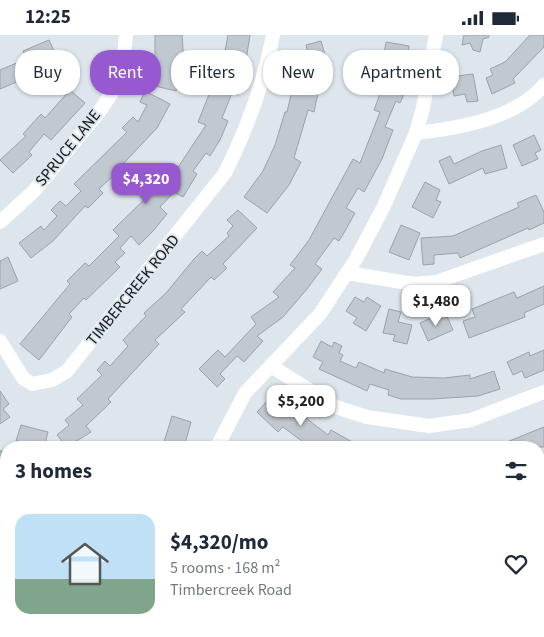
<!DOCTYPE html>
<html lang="en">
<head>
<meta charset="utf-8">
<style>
  :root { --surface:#fff; --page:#f2f2f3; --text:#1f2937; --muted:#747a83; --accent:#9659d0 }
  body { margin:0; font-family:"Source Sans 3",sans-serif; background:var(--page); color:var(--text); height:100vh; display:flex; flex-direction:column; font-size:19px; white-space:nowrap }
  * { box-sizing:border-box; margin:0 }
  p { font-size:16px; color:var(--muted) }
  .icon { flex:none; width:28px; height:28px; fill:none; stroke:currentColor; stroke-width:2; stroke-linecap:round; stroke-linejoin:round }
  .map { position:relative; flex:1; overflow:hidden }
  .drawer { position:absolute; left:0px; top:406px; width:545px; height:196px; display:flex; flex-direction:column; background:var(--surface); border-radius:20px 20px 0 0; box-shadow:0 1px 4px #0004 }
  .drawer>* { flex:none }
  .hud { position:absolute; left:15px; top:15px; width:515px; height:45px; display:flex; gap:10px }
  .price { position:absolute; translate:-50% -42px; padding:0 11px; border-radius:10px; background:#fff; color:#222; font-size:16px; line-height:32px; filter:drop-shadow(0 1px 2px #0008) }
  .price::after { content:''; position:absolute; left:50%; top:30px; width:15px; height:11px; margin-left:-8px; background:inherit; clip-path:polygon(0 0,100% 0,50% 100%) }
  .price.on { background:var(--accent); color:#fff }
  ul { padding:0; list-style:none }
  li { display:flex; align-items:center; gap:15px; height:125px; padding:0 15px }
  li span { display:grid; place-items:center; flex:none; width:140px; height:100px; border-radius:15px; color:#555 }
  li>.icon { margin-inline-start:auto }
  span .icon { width:60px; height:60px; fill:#fffc; stroke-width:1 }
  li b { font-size:21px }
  h2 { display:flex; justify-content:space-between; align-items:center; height:60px; padding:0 15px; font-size:21px }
  .tag { padding:0 18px; border-radius:20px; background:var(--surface); box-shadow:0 1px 4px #0004; font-size:18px; line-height:45px }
  .tag.on { background:var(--accent); color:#fff }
  .status { display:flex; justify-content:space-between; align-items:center; height:35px; padding:0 25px; background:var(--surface); direction:ltr }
  .status svg { height:14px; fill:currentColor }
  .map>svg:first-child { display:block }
  .forest { fill:#99c198 }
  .building { fill:#c1c9d0; stroke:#9aa2a9 }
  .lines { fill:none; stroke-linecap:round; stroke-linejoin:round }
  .minor { stroke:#fff; stroke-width:14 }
  .labels { text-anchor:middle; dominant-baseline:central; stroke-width:4; stroke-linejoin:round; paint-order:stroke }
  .street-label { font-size:16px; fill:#131518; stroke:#dee6ed }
</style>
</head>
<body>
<div class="status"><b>12:25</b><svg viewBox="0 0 49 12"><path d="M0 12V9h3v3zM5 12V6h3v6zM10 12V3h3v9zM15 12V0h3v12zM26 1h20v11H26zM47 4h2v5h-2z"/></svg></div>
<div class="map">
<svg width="544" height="602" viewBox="0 0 544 602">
  <rect width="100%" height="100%" fill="#dee6ed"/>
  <path class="forest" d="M0,415L6,416V596H226L233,602H0Z"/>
  <path class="building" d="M155,0H182L184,29L176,56L155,51L159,38L150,36L155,19Z
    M228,0H250L246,25L238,24L234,44L241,45L238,60L232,58L222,83L228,86L220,105L210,121L206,118L193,136L197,139L183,162L174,157L160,172L167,179L153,196L139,210L131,201L120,213L125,218L115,227L120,232L86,265L84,263L69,279L72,282L39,325L20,309L70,249L67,246L85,228L89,231L119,201L113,195L156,153L161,158L206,90L198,87L210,57L216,30L222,32Z
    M464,0H489V2L483,4L480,17L473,15L470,8L462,10Z
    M530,0H544V12L513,44L515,48L492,59L486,43L493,40L490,34L505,27Z
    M49,5L55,18L29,30L23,16Z
    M321,6L328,30L300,38L296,23L308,19L306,10Z
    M386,7L409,11L407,26L400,24L399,32L382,30Z
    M19,27L26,43L0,54V35Z
    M473,39L478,66L467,67L465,59L454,61L451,42Z
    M295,43L320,49L314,77L308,75L294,123L301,127L289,150L267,178L244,162L263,136L275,110L285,77H287Z
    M383,51L404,59L400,68L396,66L385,92L393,95L382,124L364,157L358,153L346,173L355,178L345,196L339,206L334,203L315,229L322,234L307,254L283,282L257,301L263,306L244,327L237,321L220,339L225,344L217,352L199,334L218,315L225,322L256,289L251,282L279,262L273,257L295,233L290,230L309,205L353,124L360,128L380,77L374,75Z
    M70,55L85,68L51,105L44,99L29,117L32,120L13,138L0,125L26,101L23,99L41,79L45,83Z
    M145,56L170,69L157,93L124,128L131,135L118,148L112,142L99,154L103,158L88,173L85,171L53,206L31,223L19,208L41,191L44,195L57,181L51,175L60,166L66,171L81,156L74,149L127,97L122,93L133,82L138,87L147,70L140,67Z
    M534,100L541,115L535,118L538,124L522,131L513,110Z
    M501,110L507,133L485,139L483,133L449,149L439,126L450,121L454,129L482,116Z
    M425,147L440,155L436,165L441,167L433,183L412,172Z
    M536,160L544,177V188L529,195L528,193L460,223L458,218L434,220V229L423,230L421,203L453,201L519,172L517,168Z
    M238,175L257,193L223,229L227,233L214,245L211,242L181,274L185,277L155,305L159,309L108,364L111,367L86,391L91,397L67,412L57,400L69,390L65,385L83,370L77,364L102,340L97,335L105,326L110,331L128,311L123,305L146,281L144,278L166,258L194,224L202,216L207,221L229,201L227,198L233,191L227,185Z
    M401,190L420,198L409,225L389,217Z
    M8,222L18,246L0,254V226Z
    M544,251V269L524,278L525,282L469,303L463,286L475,282L472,274L514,257L517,263Z
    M355,262L364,267L367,262L381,271L366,296L353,288L357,283L346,276Z
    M389,274L401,277L398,287L412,290L407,309L393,306L395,300L383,298Z
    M445,277L453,295L428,306L420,288Z
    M321,306L332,312L334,307L342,311L339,318L343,320L340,326L356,333L359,327L384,338L385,334L412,342L444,343L470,340V344L494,336L500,354L478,361L432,364H401L388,360L389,355L370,349L367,356L319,334L323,327L313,322Z
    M544,315V335L525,343L522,336L513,340L507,327L529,317L530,321Z
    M0,356L9,369L3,374L10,382L0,389Z
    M272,361L298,386L302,380L328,400L331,395L361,412H323L315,408L310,412L283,392L278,397L257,377Z
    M172,381L191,387L184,412L164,407Z
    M21,390L48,397L44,412L16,406Z
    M544,392V412H495L524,400Z"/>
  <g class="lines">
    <path class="minor" d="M416,98C459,93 515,84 544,50
      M0,187L34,156L99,77L115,53L123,29L126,0
      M347,238L414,249L436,247L544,209
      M0,306L23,343L32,349L52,345L67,336L225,138C247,94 264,48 273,0
      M271,331L336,372L367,382L429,391L471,385L544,357
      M217,412L245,358L320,279L356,224L383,173L416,98L423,73L436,0
      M539,504L544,502"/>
  </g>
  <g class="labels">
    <g class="street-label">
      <text transform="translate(68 113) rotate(-51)">SPRUCE LANE</text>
      <text transform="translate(133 255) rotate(-51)">TIMBERCREEK ROAD</text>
    </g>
  </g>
</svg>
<b class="price on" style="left:146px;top:170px">$4,320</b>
<b class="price" style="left:436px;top:292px">$1,480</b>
<b class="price" style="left:301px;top:392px">$5,200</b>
<div class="hud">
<a class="tag">Buy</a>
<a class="tag on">Rent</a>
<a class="tag">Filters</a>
<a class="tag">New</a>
<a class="tag">Apartment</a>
</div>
<section class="drawer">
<h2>3 homes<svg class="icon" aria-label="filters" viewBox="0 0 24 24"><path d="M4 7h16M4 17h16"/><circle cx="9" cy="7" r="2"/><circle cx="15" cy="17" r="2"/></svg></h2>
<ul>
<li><span style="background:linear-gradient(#bfe0f5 65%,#7fa58c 0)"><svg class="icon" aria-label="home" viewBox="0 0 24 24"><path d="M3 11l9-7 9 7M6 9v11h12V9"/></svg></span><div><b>$4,320/mo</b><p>5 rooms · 168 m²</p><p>Timbercreek Road</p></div><svg class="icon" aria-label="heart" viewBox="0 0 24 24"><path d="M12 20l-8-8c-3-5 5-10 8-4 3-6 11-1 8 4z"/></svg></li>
</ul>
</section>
</div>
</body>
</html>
